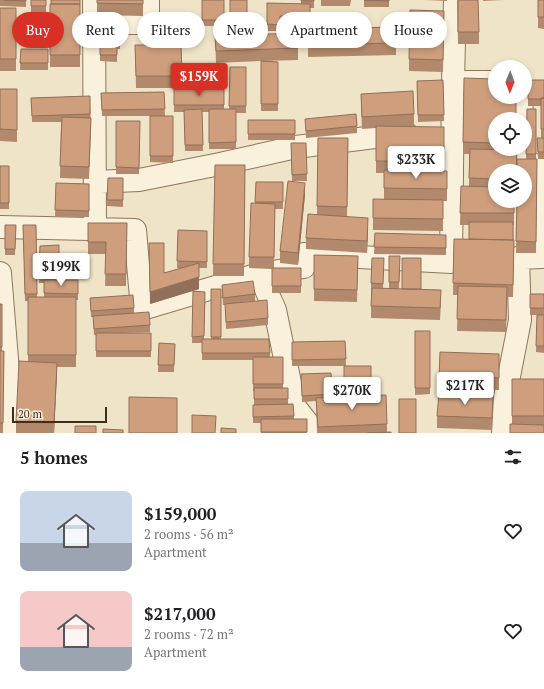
<!DOCTYPE html>
<html lang="en">
<head>
<meta charset="utf-8">
<style>
  :root { --surface:#fff; --page:#f6f6f6; --text:#202124; --muted:#757577; --accent:#d93025 }
  body { margin:0; font-family:"PT Serif",serif; background:var(--page); color:var(--text); height:100vh; display:flex; flex-direction:column; font-size:15px; white-space:nowrap }
  * { box-sizing:border-box; margin:0 }
  p { font-size:13px; color:var(--muted) }
  .icon { flex:none; width:22px; height:22px; fill:none; stroke:currentColor; stroke-width:2; stroke-linecap:round; stroke-linejoin:round }
  .map { position:relative; height:433px; overflow:hidden }
  .drawer { display:flex; flex-direction:column; background:var(--surface); flex:1 }
  .drawer>* { flex:none }
  .guide { position:absolute; left:12px; top:12px; width:520px; height:36px; display:flex; gap:8px }
  .needle { width:26px; rotate:181deg }
  .controls { position:absolute; left:488px; top:60px; display:grid; gap:8px }
  .controls a { display:grid; place-items:center; width:44px; height:44px; border-radius:50%; background:var(--surface); box-shadow:0 2px 6px #0003; font-size:20px }
  .scale { position:absolute; left:12px; bottom:10px; width:95px; box-sizing:border-box; padding-left:4px; border:2px solid #3d2e20; border-top:0; font-size:11px; line-height:14px; white-space:nowrap; color:#3d2e20; -webkit-text-stroke:3px #f7eed8; paint-order:stroke }
  .price { position:absolute; translate:-50% -34px; padding:0 9px; border-radius:4px; background:#fff; color:#222; font-size:13px; line-height:26px; filter:drop-shadow(0 1px 2px #0008) }
  .price::after { content:''; position:absolute; left:50%; top:24px; width:12px; height:9px; margin-left:-6px; background:inherit; clip-path:polygon(0 0,100% 0,50% 100%) }
  .price.active { background:var(--accent); color:#fff }
  ul { padding:0; list-style:none }
  li { display:flex; align-items:center; gap:12px; height:100px; padding:0 20px }
  li span { display:grid; place-items:center; flex:none; width:112px; height:80px; border-radius:8px; color:#555 }
  li>.icon { margin-inline-start:auto }
  span .icon { width:48px; height:48px; fill:#fffc; stroke-width:1 }
  li b { font-size:17px }
  h2 { display:flex; justify-content:space-between; align-items:center; height:48px; padding:0 20px; font-size:17px }
  .tag { padding:0 14px; border-radius:18px; background:var(--surface); box-shadow:0 2px 6px #0003; font-size:14px; line-height:36px }
  .tag.active { background:var(--accent); color:#fff }
  .map>svg:first-child { display:block }
  .lines { fill:none; stroke-linecap:round; stroke-linejoin:round }
  .street-casing { stroke:#8d765c; stroke-width:24 }
  .street { stroke:#faf1dc; stroke-width:22 }
  .wall { fill:#b2896c }
  .shaded-wall { fill:#916f58 }
  .building { fill:#cf9f7d; stroke:#916f58 }
</style>
</head>
<body>
<div class="map">
<svg width="544" height="433" viewBox="0 0 544 433">
  <rect width="100%" height="100%" fill="#f0e4c8"/>
  <g class="lines">
    <defs>
      <path id="street" d="M94,0L95,229
        M94,23H148V0
        M453,82L455,0
        M521,119L522,97
        M95,182L139,180L220,164L296,147L406,133
        M0,227L135,230L142,309L259,274L304,267V254L451,262L453,82H495
        M0,273L13,433
        M259,274L275,310L295,407L310,426L311,433
        M503,433L505,397L520,320L518,258L542,257L541,166L520,163L521,149"/>
    </defs>
    <use href="#street" class="street-casing"/>
    <use href="#street" class="street"/>
  </g>
  <path class="wall" d="M0,0H26V7L0,6Z
    M31,0H46V12H31Z
    M97,0H143V16L97,15Z
    M202,0H224V24L265,35L298,33V60L263,61L278,62V111H261V61L216,63L215,36H220V26H202Z
    M230,0H247V20H230Z
    M301,0H314V8H310V23H280V31H267V3L301,4Z
    M321,0H351L350,6H321Z
    M364,0H389V7H364Z
    M425,0H447V1Z
    M457,0L479,32V44H458Z
    M483,0H504L483,1Z
    M538,0H544V29L538,28Z
    M50,4H80V67H50Z
    M0,8H16V71H0Z
    M444,23L443,72L409,71V59Z
    M396,27V55L308,57V29Z
    M98,30H120V49H117V62L100,61V48H98Z
    M135,45H181L182,88H136Z
    M21,49H48V70H20Z
    M230,67H246V113H236V149H209V112H202L203,151H185L184,112H174V89H224V109H229Z
    M464,78L495,119V149H515V150H517L516,171H495V201H514V225H513L514,252L513,297H507L506,332L457,331L458,295H453L454,239H469V225H460L461,186L469,187V154H463Z
    M443,80L444,121L418,122L417,81Z
    M528,80H544V159H538L537,138H541V106H528Z
    M0,89H17V142L0,141Z
    M164,92L165,116H173V163L150,162V116H102L101,93Z
    M361,94L414,114V126L401,127H444V171L447,183V201H443V231L373,230V199H384V173H376V128L362,129L361,106Z
    M90,96L91,130L89,179L60,178L61,122H32L31,98Z
    M527,109H536V159H537L536,253H516L517,201L526,159Z
    M305,119L357,126V133L306,138Z
    M248,120H295V140H248Z
    M116,121H140L139,174H116Z
    M318,138H348L347,217L368,230L367,253L306,249V238L317,215Z
    M291,143H306L307,181H292L305,195L298,265L280,263V251L292,181Z
    M215,165H245L244,276H213Z
    M0,166H9V209H0Z
    M108,178H123V207L107,206Z
    M256,182H283V209H275L274,268H301V293H272V269L249,268V257L255,204Z
    M56,183L89,184V217H55Z
    M88,223H127L126,286H105L106,254H88Z
    M5,225H16L15,255H5Z
    M23,225H36L37,297H44V283H39L40,246L59,245V280H78V300H76V367H57L54,433H16V422L28,362V301H25Z
    M178,230L207,231V268H199V289L150,304L149,255L164,273L183,268H177Z
    M375,233L446,235V255L374,254Z
    M314,255L358,256L357,302L314,301Z
    M389,256H400L399,289H421L441,302L440,320L371,318V283L384,258L383,288L389,289Z
    M222,285L255,294V301L242,302L268,318V325L226,329L225,305H223L222,292Z
    M211,289H221V339H269L270,357H283V388H288V404H293L294,419H307V433H261V423H253V405H254V391H253V360H202V343H192L193,291L205,292L204,339H211Z
    M530,294H544V315H530Z
    M90,298L134,308V313L150,325V332L122,333H151V357H96V335H94L93,317H91Z
    M0,304H2V351H4L3,433H0Z
    M537,315H544V353L536,352Z
    M415,331H430V394L415,395Z
    M345,341L346,366H292V342Z
    M159,343L175,344L174,372H158Z
    M440,352L499,366V390L439,389Z
    M344,366H371V396L387,424V432L391,433H317L316,401L302,402L301,374L331,373L332,398L344,397Z
    M512,379H544V433L512,424Z
    M493,408L492,430L437,428V416Z"/>
  <path class="shaded-wall" d="M305,183V195L298,265V253Z
    M368,218V230L367,253V241Z
    M199,277V289L150,304V292Z
    M57,363V375L54,433V423Z"/>
  <path class="building" d="M4,0H26V1Z
    M31,0H46V6H31Z
    M51,0H80V4H51Z
    M97,0H143V4L97,3Z
    M202,0H224V20H202Z
    M230,0H247V13H230Z
    M301,0H314V1H301Z
    M364,0H389V1Z
    M458,0H478L479,32H458Z
    M538,0H544V17H538Z
    M267,3L310,4V17L280,16V25L267,24Z
    M50,4H80V55H50Z
    M0,8H16V59H0Z
    M410,10L444,11L443,60L409,59Z
    M265,22V34L220,36V24Z
    M396,27V43L308,45V29Z
    M98,30H120V42H98Z
    M298,33V48L216,51L215,36Z
    M135,45H181L182,76H136Z
    M100,46H117V55H100Z
    M21,49H48V63H20Z
    M261,61L278,62V104H261Z
    M230,67H246V106H229Z
    M464,78L495,79V97H516V119H495V143L463,142Z
    M443,80L444,115H418L417,81Z
    M528,80H544V98H541V99H528Z
    M0,89H17V130L0,129Z
    M174,89H224V105H174Z
    M413,91L414,114L362,117L361,94Z
    M164,92L165,109L102,110L101,93Z
    M90,96V114L32,116L31,98Z
    M541,98H544V129H541Z
    M202,109L203,145H185L184,110Z
    M209,109H236V142L209,143Z
    M527,109H536V154H526Z
    M356,114L357,126L306,131L305,119Z
    M150,116H173V156H150Z
    M62,117L91,118L89,167L60,166Z
    M248,120H295V134H248Z
    M116,121H140L139,168L116,167Z
    M376,126L444,127V161H376Z
    M318,138H348L347,207L317,206Z
    M537,138H544V152H538Z
    M291,143H306L307,174L292,175Z
    M470,149L517,150L516,171H495V179L469,178Z
    M517,159H537L536,242L516,241L517,201H525V171H517Z
    M215,165H245L244,264H213Z
    M0,166H9V203H0Z
    M384,170L447,171V189L384,188Z
    M108,178H123V200H107Z
    M288,181L305,183L298,253L280,251Z
    M256,182H283V202H255Z
    M56,183L89,184V211L55,210Z
    M461,186L495,187V201H514V213H460Z
    M373,199L443,200V219L373,218Z
    M251,203L275,204L274,257H249Z
    M308,214L368,218L367,241L306,238Z
    M469,222H513V240L469,239Z
    M88,223H127L126,274H105L106,242H88Z
    M5,225H16L15,249H5Z
    M23,225H36L37,294H25Z
    M178,230L207,231V262L177,261Z
    M375,233L446,235V248L374,247Z
    M454,239L514,240L513,285L453,283Z
    M149,243H164V273L199,263V277L150,292Z
    M59,245V276H39L40,246Z
    M314,255L358,256L357,290L314,289Z
    M389,256H400L399,282H389Z
    M372,258H384L383,284L371,283Z
    M402,258H421V289H402Z
    M272,268H301V286H272Z
    M44,280H78V294L44,293Z
    M253,281L255,294L223,298L222,285Z
    M458,286L507,287L506,320L457,319Z
    M372,288L441,290L440,308L371,306Z
    M211,289H221V337H211Z
    M193,291L205,292L204,336L192,337Z
    M530,294H544V308H530Z
    M133,295L134,308L91,311L90,298Z
    M28,297H76V355H28Z
    M267,300L268,318L226,322L225,304Z
    M0,304H2V347H0Z
    M149,312L150,325L94,329L93,316Z
    M537,315H544V346H536Z
    M415,331H430V388H415Z
    M96,333H151V351H96Z
    M202,339H269L270,353H202Z
    M345,341L346,359L292,360V342Z
    M159,343L175,344L174,365H158Z
    M0,351H4L3,423H0Z
    M440,352L499,354V378L439,377Z
    M253,357H283V384H253Z
    M19,361L57,363L54,423L16,422Z
    M344,366H371V390H344Z
    M331,373L332,394L302,396L301,374Z
    M512,379H544V416H512Z
    M254,388H288V399H254Z
    M439,393L493,396L492,418L437,416Z
    M386,395L387,424L318,427L316,398Z
    M129,397L177,398V433H129Z
    M399,399H416V433H399Z
    M293,404L294,416L253,417V405Z
    M192,415L216,416L215,433H192Z
    M261,419H307V432H261Z
    M510,424L544,425V433H510Z
    M75,426H96V433H75Z
    M221,428L236,429V433H221Z
    M103,429L123,430V433H103Z
    M391,432V433H367Z"/>
</svg>
<div class="controls">
<a><svg class="needle" viewBox="-14 -14 28 28"><path d="M0-13l5 13h-10z" fill="#e53935"/><path d="M0 13l5-13h-10z" fill="#757577"/></svg></a>
<a><svg class="icon" aria-label="locate" viewBox="0 0 24 24"><circle cx="12" cy="12" r="6"/><path d="M12 2v4M12 18v4M2 12h4M18 12h4"/></svg></a>
<a><svg class="icon" aria-label="layers" viewBox="0 0 24 24"><path d="M12 4l9 5-9 5-9-5zM3 14l9 5 9-5"/></svg></a>
</div>
<div class="scale">20 m</div>
<b class="price active" style="left:199px;top:97px">$159K</b>
<b class="price" style="left:416px;top:180px">$233K</b>
<b class="price" style="left:61px;top:287px">$199K</b>
<b class="price" style="left:465px;top:406px">$217K</b>
<b class="price" style="left:352px;top:411px">$270K</b>
<div class="guide">
<a class="tag active">Buy</a>
<a class="tag">Rent</a>
<a class="tag">Filters</a>
<a class="tag">New</a>
<a class="tag">Apartment</a>
<a class="tag">House</a>
</div>
</div>
<section class="drawer">
<h2>5 homes<svg class="icon" aria-label="filters" viewBox="0 0 24 24"><path d="M4 7h16M4 17h16"/><circle cx="9" cy="7" r="2"/><circle cx="15" cy="17" r="2"/></svg></h2>
<ul>
<li><span style="background:linear-gradient(#c9d6e8 65%,#9aa5b1 0)"><svg class="icon" aria-label="home" viewBox="0 0 24 24"><path d="M3 11l9-7 9 7M6 9v11h12V9"/></svg></span><div><b>$159,000</b><p>2 rooms · 56 m²</p><p>Apartment</p></div><svg class="icon" aria-label="heart" viewBox="0 0 24 24"><path d="M12 20l-8-8c-3-5 5-10 8-4 3-6 11-1 8 4z"/></svg></li>
<li><span style="background:linear-gradient(#f6c9c9 70%,#9aa5b1 0)"><svg class="icon" aria-label="home" viewBox="0 0 24 24"><path d="M3 11l9-7 9 7M6 9v11h12V9"/></svg></span><div><b>$217,000</b><p>2 rooms · 72 m²</p><p>Apartment</p></div><svg class="icon" aria-label="heart" viewBox="0 0 24 24"><path d="M12 20l-8-8c-3-5 5-10 8-4 3-6 11-1 8 4z"/></svg></li>
</ul>
</section>
</body>
</html>
